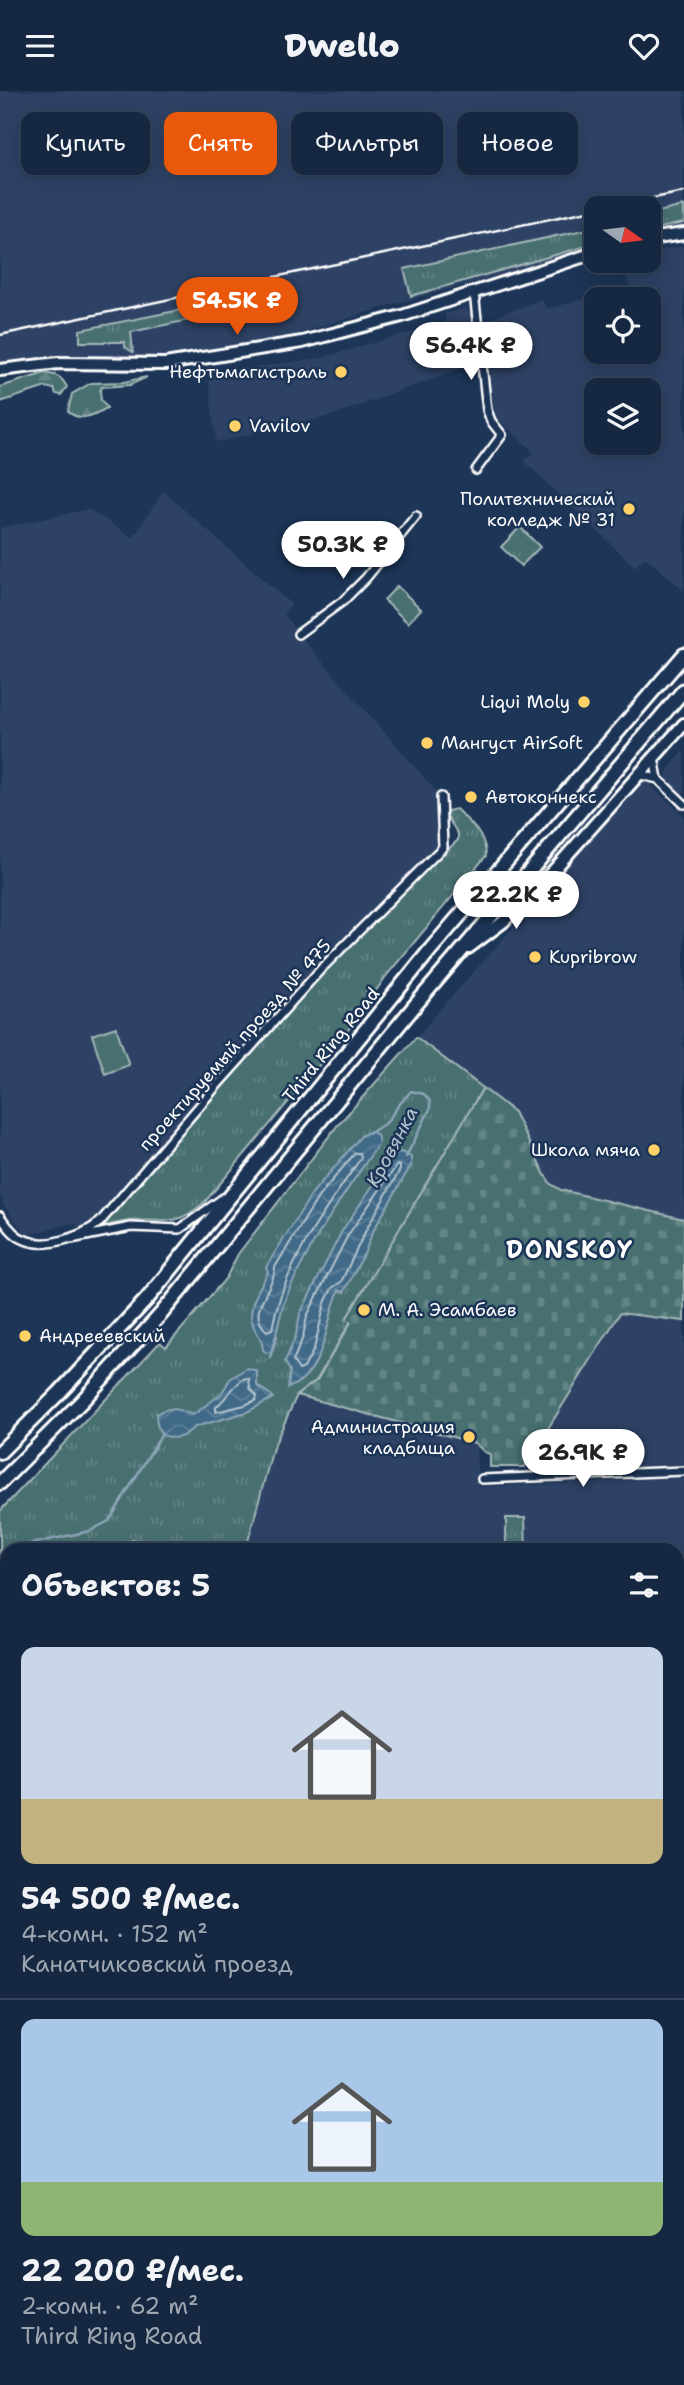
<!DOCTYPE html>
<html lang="ru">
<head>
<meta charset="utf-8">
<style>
  :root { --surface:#162841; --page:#23344c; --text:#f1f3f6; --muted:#9ea6b1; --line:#35445a; --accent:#ea580c }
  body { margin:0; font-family:"Shantell Sans",sans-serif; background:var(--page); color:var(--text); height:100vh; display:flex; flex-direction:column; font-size:26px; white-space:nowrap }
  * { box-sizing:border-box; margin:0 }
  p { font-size:23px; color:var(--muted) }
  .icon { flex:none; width:38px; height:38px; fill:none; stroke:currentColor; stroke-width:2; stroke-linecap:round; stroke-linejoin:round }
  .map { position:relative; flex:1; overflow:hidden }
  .details { position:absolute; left:0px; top:1452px; width:684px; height:842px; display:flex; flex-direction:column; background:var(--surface); border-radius:21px 21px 0 0; box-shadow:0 4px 18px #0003,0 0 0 2px var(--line) }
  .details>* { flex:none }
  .guide { position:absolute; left:21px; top:21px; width:642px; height:63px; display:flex; gap:14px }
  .needle { width:46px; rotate:104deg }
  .tools { position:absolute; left:584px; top:105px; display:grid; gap:14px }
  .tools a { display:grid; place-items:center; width:77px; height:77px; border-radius:14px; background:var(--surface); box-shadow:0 4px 18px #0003,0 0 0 2px var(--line); font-size:35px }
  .price { position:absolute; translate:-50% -60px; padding:0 16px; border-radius:24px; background:#fff; color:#222; font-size:23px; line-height:46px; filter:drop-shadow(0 2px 4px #0008) }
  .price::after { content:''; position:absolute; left:50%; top:42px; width:21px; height:16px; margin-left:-10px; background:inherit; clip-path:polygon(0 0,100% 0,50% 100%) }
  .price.current { background:var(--accent); color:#fff }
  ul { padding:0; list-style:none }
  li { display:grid; align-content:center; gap:14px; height:371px; padding:0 21px }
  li+li { border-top:2px solid var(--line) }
  li span { display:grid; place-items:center; height:217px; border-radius:14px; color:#555 }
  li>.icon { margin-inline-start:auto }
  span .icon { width:126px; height:126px; fill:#fffc; stroke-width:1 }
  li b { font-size:30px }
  h2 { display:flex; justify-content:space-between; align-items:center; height:84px; padding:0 21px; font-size:30px }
  .tag { padding:0 24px; border-radius:14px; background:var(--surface); box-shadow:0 4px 18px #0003,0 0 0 2px var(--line); font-size:24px; line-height:63px }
  .tag.current { background:var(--accent); color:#fff }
  header { display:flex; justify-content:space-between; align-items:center; height:91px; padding:0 21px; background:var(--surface); font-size:32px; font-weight:800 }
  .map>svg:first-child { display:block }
  .built { fill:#2e4265; fill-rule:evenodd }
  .grass { fill:url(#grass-tufts); stroke:#a4b7b8; stroke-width:2 }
  .forest { fill:url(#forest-firs); stroke:#a4b7b8; stroke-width:2 }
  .cemetery { fill:url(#cemetery-stones); stroke:#a4b7b8; stroke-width:2 }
  .garden { fill:#496f71; stroke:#a4b7b8; stroke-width:2 }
  .water { fill:url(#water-waves); stroke:#8da6b8; stroke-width:2 }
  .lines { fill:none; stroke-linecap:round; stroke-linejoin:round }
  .shore { stroke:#b3c4cf; stroke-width:2 }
  .stream { stroke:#8da6b8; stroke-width:2.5 }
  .street-casing { stroke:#fff; stroke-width:12 }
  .secondary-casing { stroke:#fff; stroke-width:16 }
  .primary-casing { stroke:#fff; stroke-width:18 }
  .street { stroke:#1d3557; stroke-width:7 }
  .secondary { stroke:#1d3557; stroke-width:10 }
  .primary { stroke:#1d3557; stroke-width:12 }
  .tram { stroke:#fff; stroke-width:2 }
  .rail { stroke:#fff; stroke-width:2.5 }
  .poi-dot { fill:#ffd166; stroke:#1d3557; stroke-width:2.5 }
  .labels { text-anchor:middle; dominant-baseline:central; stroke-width:5; stroke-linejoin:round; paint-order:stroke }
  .poi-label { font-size:18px; fill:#fff; stroke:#1d3557; text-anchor:start }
  .street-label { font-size:18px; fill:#fff; stroke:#1d3557 }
  .water-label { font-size:19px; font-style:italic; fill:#b3c4cf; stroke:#1d3557 }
  .district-label { font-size:24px; font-weight:bold; letter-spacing:2px; fill:#fff; stroke:#1d3557 }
</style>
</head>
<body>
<header><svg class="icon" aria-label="menu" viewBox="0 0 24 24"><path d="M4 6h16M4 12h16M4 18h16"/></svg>Dwello<svg class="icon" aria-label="heart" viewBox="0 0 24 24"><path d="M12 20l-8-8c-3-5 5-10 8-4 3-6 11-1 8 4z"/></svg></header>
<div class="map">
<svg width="684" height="2294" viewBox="0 0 684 2294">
  <defs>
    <pattern id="grass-tufts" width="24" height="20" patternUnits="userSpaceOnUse" patternTransform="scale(1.75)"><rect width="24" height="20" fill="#496f71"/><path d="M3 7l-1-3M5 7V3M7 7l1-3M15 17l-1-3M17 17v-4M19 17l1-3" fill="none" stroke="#648586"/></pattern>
    <pattern id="forest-firs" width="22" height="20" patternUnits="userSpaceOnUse" patternTransform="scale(1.75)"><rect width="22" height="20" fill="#496f71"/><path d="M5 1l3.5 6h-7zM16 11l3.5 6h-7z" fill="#648586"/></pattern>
    <pattern id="cemetery-stones" width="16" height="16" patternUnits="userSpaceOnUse" patternTransform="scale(1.75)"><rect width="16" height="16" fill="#496f71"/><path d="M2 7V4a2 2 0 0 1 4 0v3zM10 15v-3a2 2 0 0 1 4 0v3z" fill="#648586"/></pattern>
    <pattern id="water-waves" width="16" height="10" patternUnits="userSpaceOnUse" patternTransform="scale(1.75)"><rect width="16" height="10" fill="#416b88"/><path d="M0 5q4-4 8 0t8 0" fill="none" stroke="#5e819a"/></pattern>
  </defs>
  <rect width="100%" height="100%" fill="#1d3557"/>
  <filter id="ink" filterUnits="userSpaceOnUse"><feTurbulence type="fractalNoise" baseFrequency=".0143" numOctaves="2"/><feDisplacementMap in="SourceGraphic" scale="14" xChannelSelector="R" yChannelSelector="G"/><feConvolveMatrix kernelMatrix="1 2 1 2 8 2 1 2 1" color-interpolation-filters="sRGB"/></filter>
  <g filter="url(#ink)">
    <path class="built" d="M0,0H684V141L649,148V117H597V158L394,213L277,249L126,270L66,264L0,274Z
      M684,155V500L645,466L635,476L524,370L533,361L495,325L484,230L542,208L547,218L629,195L622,170H649V161ZM597,208H649V261H597ZM597,299H649V352H597Z
      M464,217L471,222L476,272L334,324L216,351L208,283L321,267L445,231V223Z
      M163,400L292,514L284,522L298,543L437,701L436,759L318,874L87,1139L72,1132L26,1144L4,1115L0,1104V437L89,418L133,447Z
      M684,659V707L668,692L666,682Z
      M643,690H646L684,725V1128L577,1104L561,1099L551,1093L514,1021L416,946Z
      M620,1222L684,1230V1373L524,1380L542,1345Z
      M297,1304L476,1352L478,1396L684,1387V1602L677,1593V1460H271L247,1454L273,1357Z
      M684,1805V1950L677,1948V1807Z
      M677,1984L684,1985V2132L677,2130Z
      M7,2076V2226L0,2216V2078Z
      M52,2287H230V2294H57Z"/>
    <path class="grass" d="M684,115V132L649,139V123Z
      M597,136V152L411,205L404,178Z
      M246,206L247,214L237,218L226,217L217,223L131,241L133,261L125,256V251H80V239Z
      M520,436L540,456L521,475L501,456Z
      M456,718C470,732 486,744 486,765L387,884L346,942L204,1112C171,1138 169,1127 131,1130C117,1131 102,1136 87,1139L318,874L436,759L442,764L458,749V743L444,721Z
      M416,946L483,997L347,1228L351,1230L317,1289L297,1304L273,1357L247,1454L134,1449L97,1459L7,1460V1484L0,1492V1420L160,1251L166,1256L226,1187L238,1163L337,1035Z
      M506,1427H525L526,1459H506Z"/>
    <path class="forest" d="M45,282C57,284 61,285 67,296L61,304L56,303L54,298L46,296L0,311V296Z
      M147,286L130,294L102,296L100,300L101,309L107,317C94,324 79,332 68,320L72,303L91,292L124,291Z"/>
    <path class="cemetery" d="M483,997L514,1021L545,1084L551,1093L561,1099L684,1128V1230L620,1222L524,1376H490V1363L484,1361L475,1352L297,1304L317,1289L351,1231L346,1228Z
      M134,1449L247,1454L271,1459H97Z
      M7,1484V2018L0,2020V1492Z
      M677,1593L684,1602V1805L677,1807Z"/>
    <path class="garden" d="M397,495L421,518L408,532L384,509Z
      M116,936L129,974L105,983L92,944Z"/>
    <path class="water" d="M371,1040L377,1044L379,1052C345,1102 308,1153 285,1209C279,1226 277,1244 271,1261L267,1262L263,1259C262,1245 257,1245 253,1234C246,1216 260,1197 268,1181L266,1176L313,1101L361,1045Z
      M401,1061L411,1066V1074L372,1142L365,1161L344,1201L339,1199C324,1233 327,1281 288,1297L290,1280L285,1271L296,1244L300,1223L342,1140L390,1069L395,1062Z
      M247,1277L257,1280V1294C262,1300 270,1300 273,1307L247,1321L195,1336L183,1345L174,1347L161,1344L157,1333L156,1323C172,1314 178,1319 193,1324L221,1303L230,1288Z"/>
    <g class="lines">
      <path class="shore" d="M355,1062H360L361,1067C325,1119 283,1175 272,1238L267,1240C244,1220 275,1199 275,1176L319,1105Z
        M397,1074L400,1075V1079L366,1139L341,1191L332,1197L325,1212L314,1258L304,1277L299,1279L293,1270L303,1246L307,1225L348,1144Z
        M245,1287L249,1288L250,1297L257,1305L256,1309L245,1314L216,1321V1316C227,1307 233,1294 245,1287Z"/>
      <path class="stream" d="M370,1042L387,1031L398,1015L411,1000L424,1003L430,1010V1018L406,1066
        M270,1266L277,1245
        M13,1460L17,1456L90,1440L109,1430L162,1343
        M0,1471L7,1464"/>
      <defs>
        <path id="street" d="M474,201L487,319L491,330L502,344L476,379
          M298,543L343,510L366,487L416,425
          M654,667L658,688
          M637,683L658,688L684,713
          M0,1125C6,1133 13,1144 23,1148C46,1159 81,1146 100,1131L219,992L321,878L443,756L441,706
          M71,1148L131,1136L180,1138L223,1107
          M482,1388L684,1380
          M0,2070L7,2068"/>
        <path id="secondary" d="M649,148L684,143
          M0,279L58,272L165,273L302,251L402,225L597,161
          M468,857L503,831L552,781L684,633
          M677,1962L684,1964
          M0,2243L7,2252
          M0,2266L7,2274
          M18,2287L22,2294
          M32,2287L36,2294
          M246,2287V2294"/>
        <path id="primary" d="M0,1361L59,1302L147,1208L431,858L684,564
          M0,1392L82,1310L161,1223L417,912L684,599"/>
      </defs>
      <use href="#street" class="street-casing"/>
      <use href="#secondary" class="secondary-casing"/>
      <use href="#primary" class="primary-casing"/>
      <use href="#street" class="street"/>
      <use href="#secondary" class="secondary"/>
      <use href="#primary" class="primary"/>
      <path class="tram" d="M677,1958L684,1960
        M0,2072L7,2070"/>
      <path class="rail" d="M603,117L684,101
        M0,244L597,118"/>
    </g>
  </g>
  <g class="poi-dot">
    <circle cx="341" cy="281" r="7"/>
    <circle cx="235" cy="335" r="7"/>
    <circle cx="629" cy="418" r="7"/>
    <circle cx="584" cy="611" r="7"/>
    <circle cx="427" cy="652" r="7"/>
    <circle cx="471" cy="706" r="7"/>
    <circle cx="535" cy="866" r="7"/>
    <circle cx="654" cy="1059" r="7"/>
    <circle cx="364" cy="1219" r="7"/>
    <circle cx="25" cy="1245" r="7"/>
    <circle cx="469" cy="1346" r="7"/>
  </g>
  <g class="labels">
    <g class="poi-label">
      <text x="327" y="281" text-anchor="end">Нефтьмагистраль</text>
      <text x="249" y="335">Vavilov</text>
      <text x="615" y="408" text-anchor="end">Политехнический<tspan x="615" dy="21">колледж № 31</tspan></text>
      <text x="570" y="611" text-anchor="end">Liqui Moly</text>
      <text x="441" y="652">Мангуст AirSoft</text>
      <text x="485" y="706">Автоконнекс</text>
      <text x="549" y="866">Kupribrow</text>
      <text x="640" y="1059" text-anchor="end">Школа мяча</text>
      <text x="378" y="1219">М. А. Эсамбаев</text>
      <text x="39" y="1245">Андрееевский</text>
      <text x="455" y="1336" text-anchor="end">Администрация<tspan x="455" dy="21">кладбища</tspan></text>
    </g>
    <g class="street-label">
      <text transform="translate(235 954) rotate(-48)">проектируемый проезд № 475</text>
      <text transform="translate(331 954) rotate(-51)">Third Ring Road</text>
    </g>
    <g class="water-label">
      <text transform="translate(392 1056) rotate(-62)">Кровянка</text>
    </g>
    <g class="district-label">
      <text x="570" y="1159">DONSKOY</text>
    </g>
  </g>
</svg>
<div class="tools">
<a><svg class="needle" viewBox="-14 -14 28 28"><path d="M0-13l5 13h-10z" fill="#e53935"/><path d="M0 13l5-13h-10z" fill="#9ea6b1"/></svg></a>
<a><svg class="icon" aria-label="locate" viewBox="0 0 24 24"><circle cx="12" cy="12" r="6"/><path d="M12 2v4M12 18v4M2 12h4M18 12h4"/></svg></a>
<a><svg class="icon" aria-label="layers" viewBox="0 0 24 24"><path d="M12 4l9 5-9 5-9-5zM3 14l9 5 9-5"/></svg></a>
</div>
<b class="price current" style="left:237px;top:246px">54.5K ₽</b>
<b class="price" style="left:471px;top:291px">56.4K ₽</b>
<b class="price" style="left:343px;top:490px">50.3K ₽</b>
<b class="price" style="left:516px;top:840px">22.2K ₽</b>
<b class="price" style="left:583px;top:1398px">26.9K ₽</b>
<div class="guide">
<a class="tag">Купить</a>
<a class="tag current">Снять</a>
<a class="tag">Фильтры</a>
<a class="tag">Новое</a>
</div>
<section class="details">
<h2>Объектов: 5<svg class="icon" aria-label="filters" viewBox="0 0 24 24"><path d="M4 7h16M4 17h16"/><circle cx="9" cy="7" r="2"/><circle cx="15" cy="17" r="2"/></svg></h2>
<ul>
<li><span style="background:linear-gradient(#c9d6e8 70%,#c2b280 0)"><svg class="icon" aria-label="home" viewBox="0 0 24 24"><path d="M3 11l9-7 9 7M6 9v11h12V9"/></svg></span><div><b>54 500 ₽/мес.</b><p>4-комн. · 152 m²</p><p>Канатчиковский проезд</p></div></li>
<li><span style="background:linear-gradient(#a9c7e8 75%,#8fb573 0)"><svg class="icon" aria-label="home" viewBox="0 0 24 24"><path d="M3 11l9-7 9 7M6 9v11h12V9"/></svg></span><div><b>22 200 ₽/мес.</b><p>2-комн. · 62 m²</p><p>Third Ring Road</p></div></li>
</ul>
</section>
</div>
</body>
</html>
